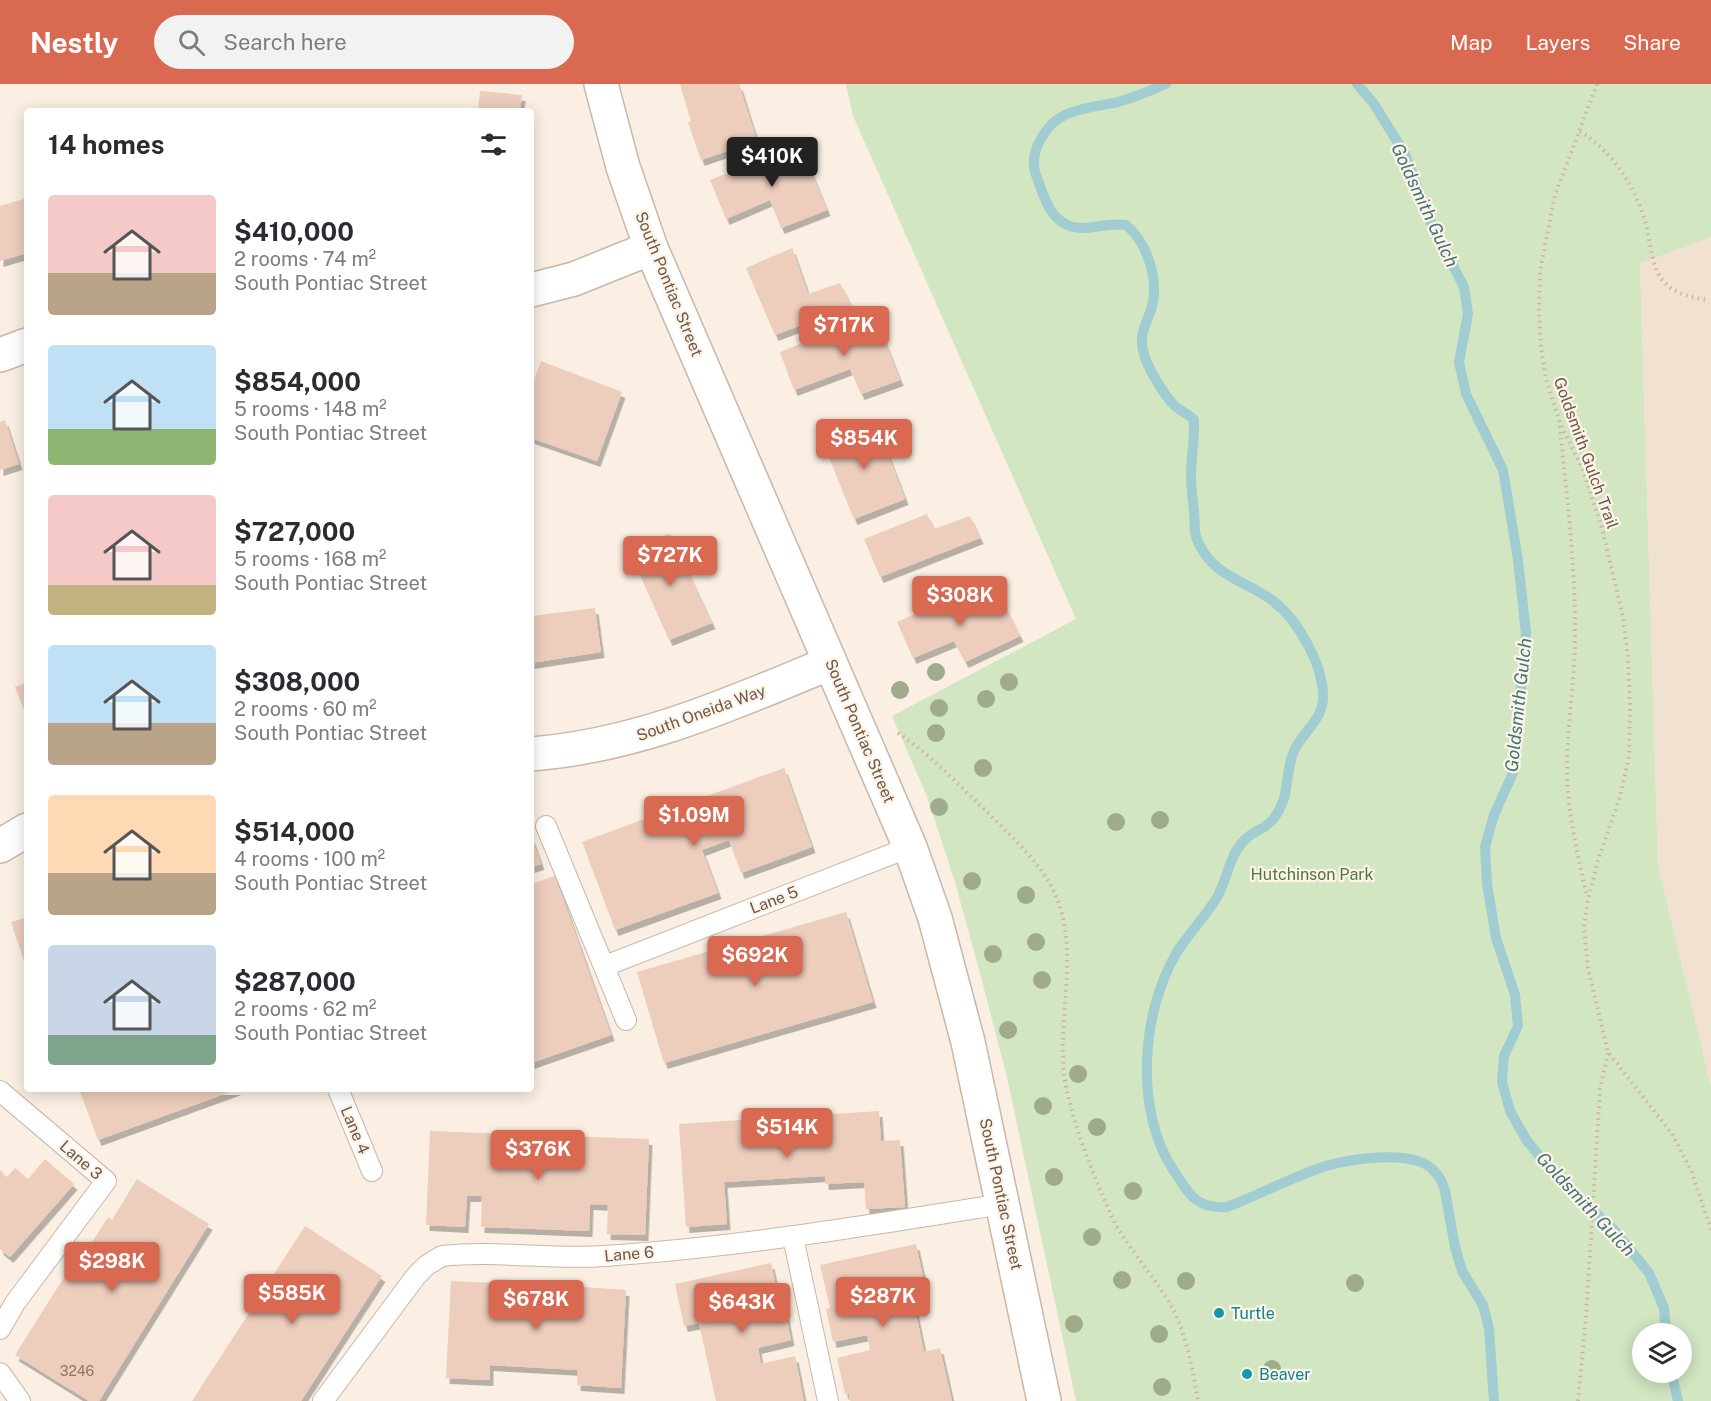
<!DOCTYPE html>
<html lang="en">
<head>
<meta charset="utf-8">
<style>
  :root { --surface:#fff; --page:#f2f2f3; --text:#2b2b33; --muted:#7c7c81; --accent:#da6951 }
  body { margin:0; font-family:"Public Sans",sans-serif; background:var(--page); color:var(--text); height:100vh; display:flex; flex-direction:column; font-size:22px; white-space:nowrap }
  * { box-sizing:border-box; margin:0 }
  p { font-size:20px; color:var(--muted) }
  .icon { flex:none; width:33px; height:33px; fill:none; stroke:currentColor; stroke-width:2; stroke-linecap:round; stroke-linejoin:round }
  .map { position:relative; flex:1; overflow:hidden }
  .sheet { position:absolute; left:24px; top:24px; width:510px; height:984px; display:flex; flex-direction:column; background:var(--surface); border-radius:6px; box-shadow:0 3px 15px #0003 }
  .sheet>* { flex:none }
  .buttons { position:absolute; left:1632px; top:1239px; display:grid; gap:12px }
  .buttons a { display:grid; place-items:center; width:60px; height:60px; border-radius:50%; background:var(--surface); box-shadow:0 3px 15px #0003; font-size:30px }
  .price { position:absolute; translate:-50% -51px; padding:0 14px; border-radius:6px; background:var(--accent); color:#fff; font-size:20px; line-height:39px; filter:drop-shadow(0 2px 3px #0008) }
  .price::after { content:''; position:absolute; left:50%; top:36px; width:18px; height:14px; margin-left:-9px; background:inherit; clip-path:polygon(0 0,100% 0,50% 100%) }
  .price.active { background:#222; color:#fff }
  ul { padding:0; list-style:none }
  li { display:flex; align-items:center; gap:18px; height:150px; padding:0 24px }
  li span { display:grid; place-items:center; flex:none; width:168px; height:120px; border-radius:6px; color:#555 }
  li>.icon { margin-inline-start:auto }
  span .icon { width:72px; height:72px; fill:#fffc; stroke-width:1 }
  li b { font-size:26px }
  h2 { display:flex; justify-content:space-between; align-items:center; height:72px; padding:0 24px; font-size:26px }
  header { display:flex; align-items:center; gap:36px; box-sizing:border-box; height:84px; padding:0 30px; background:var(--accent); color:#fff }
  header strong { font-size:28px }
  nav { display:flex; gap:33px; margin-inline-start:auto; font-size:21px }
  .search { width:420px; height:54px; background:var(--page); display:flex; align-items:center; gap:15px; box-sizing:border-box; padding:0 21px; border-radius:33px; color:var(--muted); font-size:22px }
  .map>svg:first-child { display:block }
  .residential { fill:#f1e1d1 }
  .green { fill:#d2e6c2; fill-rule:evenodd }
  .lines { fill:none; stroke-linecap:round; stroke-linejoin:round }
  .stream { stroke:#a0ccd2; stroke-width:10 }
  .building { fill:#edcdbc; filter:url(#shadow) }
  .lane-casing { stroke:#c9b7aa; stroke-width:22 }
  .street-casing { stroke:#c9b7aa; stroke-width:36 }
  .path { stroke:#d1b1a0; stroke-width:4; stroke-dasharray:1.5 4.5; stroke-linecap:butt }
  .lane { stroke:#fff; stroke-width:20 }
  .street { stroke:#fff; stroke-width:33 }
  .tree { fill:#9fab8b }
  .culture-dot { fill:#0f9aa8; stroke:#fdf4e8; stroke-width:2 }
  .labels { text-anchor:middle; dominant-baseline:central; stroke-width:4.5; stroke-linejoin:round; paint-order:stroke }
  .number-label { font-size:14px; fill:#8e7467 }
  .street-label { font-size:16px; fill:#6f564b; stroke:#fdf4e8 }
  .park-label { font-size:16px; fill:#547444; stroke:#fdf4e8 }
  .culture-label { font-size:16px; fill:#0d838f; stroke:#fdf4e8; text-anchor:start }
  .water-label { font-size:18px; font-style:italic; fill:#44737a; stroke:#fdf4e8 }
</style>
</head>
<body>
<header>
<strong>Nestly</strong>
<div class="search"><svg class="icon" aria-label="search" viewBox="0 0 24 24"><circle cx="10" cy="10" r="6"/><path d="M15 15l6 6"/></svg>Search here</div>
<nav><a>Map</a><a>Layers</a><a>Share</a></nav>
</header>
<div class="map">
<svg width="1711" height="1317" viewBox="0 0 1711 1317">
  <defs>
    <filter id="shadow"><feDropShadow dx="3.5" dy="6" stdDeviation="0" flood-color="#0004"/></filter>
  </defs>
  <rect width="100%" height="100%" fill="#faefe2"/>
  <path class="residential" d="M1711,153V1003L1658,781L1640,178Z"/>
  <path class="green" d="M846,0H1711V153L1640,179L1658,781L1711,1003V1317H1076L1007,993L981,893L955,798L926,710L892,632L1076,535L853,32ZM1642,1250H1682V1288H1642Z"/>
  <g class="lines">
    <path class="stream" d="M1166,0C1149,7 1132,15 1114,19C1098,22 1080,24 1065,31C1047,39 1032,64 1034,83C1035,91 1039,98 1041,105C1047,120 1051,133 1067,141C1086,149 1105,138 1126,141C1148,159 1160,198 1151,226C1146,240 1139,251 1143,266C1145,280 1165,313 1175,322C1181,328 1188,329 1194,336C1195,354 1191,373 1191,392C1191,404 1193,417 1194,429C1195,437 1194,446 1196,453C1210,491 1241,495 1269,514C1297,533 1324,581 1323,615C1322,636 1302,649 1294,667C1284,690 1291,712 1274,734C1265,747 1247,747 1236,767C1228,782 1225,800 1216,815C1205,833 1189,849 1177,868C1141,928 1134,1028 1174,1087C1190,1111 1196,1125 1227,1123C1258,1111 1287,1096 1317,1085C1344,1075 1391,1069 1418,1077C1432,1081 1442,1094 1445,1107L1455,1163L1462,1187L1483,1221L1489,1245L1494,1317
      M1357,0L1374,20L1405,70L1429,135L1464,203L1468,230L1459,278L1466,310L1503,386L1518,476L1526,549L1513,689L1494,731L1485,763L1487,800L1496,854L1515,911L1518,942L1504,972L1502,998L1510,1027L1527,1057L1558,1094L1613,1145L1649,1189L1664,1224L1666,1250
      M1671,1288L1678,1317"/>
  </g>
  <path class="building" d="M680,0H739L757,57L701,76L688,38H691Z
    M480,7L522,11L520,27H478Z
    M800,61L827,126L781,144L770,116L726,135L710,96Z
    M27,114V169L0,177V122Z
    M792,164L808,210L840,199L852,222L775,251L746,184Z
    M874,230L900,296L861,310L850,285L794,306L780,268Z
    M541,277L622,308L597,377L531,354V303Z
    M5,336L19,380L0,386V338Z
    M875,336L905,415L854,435L823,359Z
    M927,430L934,445L970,432L980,454L880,493L864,455Z
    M670,450L712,539L669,556L628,464Z
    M962,509L969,523L999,510L1020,552L965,578L954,557L913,574L897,538Z
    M595,524L601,568L531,579V532Z
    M27,598V633L15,603Z
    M784,684L812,763L741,789L729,756L702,766L718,809L615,846L582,758Z
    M531,752L541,780L531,783Z
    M555,792L611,951L531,979V800Z
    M846,828L873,918L664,979L637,888Z
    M27,833V886L11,838Z
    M79,1005H238L98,1056Z
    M879,1027L881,1057L900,1056L905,1123L866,1125L864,1098L825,1100V1092L724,1098L727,1140L686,1143L679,1040Z
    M430,1047L649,1055L645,1151L607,1150L608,1121L590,1120L589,1147L481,1143L482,1112H467L465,1143L426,1141Z
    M45,1075L74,1100L10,1173L0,1165V1086L7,1093L15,1084L28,1095Z
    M137,1095L209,1140L99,1317H89L15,1271L78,1171L82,1174L108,1133L112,1136Z
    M305,1142L382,1192L301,1317H192Z
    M916,1160L925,1202L911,1205L924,1268L940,1264L952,1317H850L849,1309L845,1310L837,1274L870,1266L867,1251L833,1258L826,1225L830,1224L820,1181Z
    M771,1179L780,1222L784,1221L791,1256L758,1264L761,1280L795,1272L804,1317H716L699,1239L684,1242L675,1200Z
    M495,1195L532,1197L530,1230L546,1232L548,1198L583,1199V1203L626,1206L621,1304L577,1301L578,1286L490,1281V1296L446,1294L451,1197L495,1199Z"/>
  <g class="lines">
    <defs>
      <path id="lane" d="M546,742L626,936
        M605,882L910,763
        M338,1005L372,1087
        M0,1007L106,1097L15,1219L0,1245
        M793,1153L828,1317
        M0,1289L20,1317
        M323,1317L416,1192L427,1181L442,1172C496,1166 551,1176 605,1172C739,1163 871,1141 1003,1120"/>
      <path id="street" d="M601,0L623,83L651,164L910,763L935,834L968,958L1044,1317
        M531,206L574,195L651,164
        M0,271L27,261
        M531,670C638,662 733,619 830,579
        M0,762L27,746"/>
    </defs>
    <use href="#lane" class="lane-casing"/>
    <use href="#street" class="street-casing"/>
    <path class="path" d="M1597,0L1555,111L1540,187L1539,228L1541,263L1546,295L1560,339L1583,386L1602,444L1623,533L1628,573L1630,621L1629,673L1620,713L1599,773L1588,815L1584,844L1588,884L1608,968L1672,1050L1691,1086L1711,1146
      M1580,47C1608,66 1627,90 1640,122C1659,170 1640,207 1708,216
      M1560,342C1566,408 1575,475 1575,542C1576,587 1568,632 1567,677C1566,722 1577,769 1587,812
      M898,649C931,671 958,700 986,727C1010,752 1038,775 1053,806C1084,867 1052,942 1067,1007C1075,1043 1088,1077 1102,1110C1107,1121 1111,1133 1117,1143C1133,1169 1153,1192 1169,1218C1186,1247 1192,1283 1198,1317
      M1578,1317L1586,1234L1600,1005L1608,969"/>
    <use href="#lane" class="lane"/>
    <use href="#street" class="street"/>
  </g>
  <g class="tree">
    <circle cx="936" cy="588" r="9"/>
    <circle cx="1009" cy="598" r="9"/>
    <circle cx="900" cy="606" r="9"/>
    <circle cx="986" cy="615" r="9"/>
    <circle cx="939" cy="624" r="9"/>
    <circle cx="936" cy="649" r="9"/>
    <circle cx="983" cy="684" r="9"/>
    <circle cx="939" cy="723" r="9"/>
    <circle cx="1160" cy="736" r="9"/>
    <circle cx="1116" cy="738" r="9"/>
    <circle cx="972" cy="797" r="9"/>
    <circle cx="1026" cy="811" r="9"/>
    <circle cx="1036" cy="858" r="9"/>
    <circle cx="993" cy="870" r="9"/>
    <circle cx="1042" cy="896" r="9"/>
    <circle cx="1008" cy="946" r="9"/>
    <circle cx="1078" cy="990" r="9"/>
    <circle cx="1043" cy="1022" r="9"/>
    <circle cx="1097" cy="1043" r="9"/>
    <circle cx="1054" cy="1093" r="9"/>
    <circle cx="1133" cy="1107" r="9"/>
    <circle cx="1092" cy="1153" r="9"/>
    <circle cx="1122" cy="1196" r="9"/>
    <circle cx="1186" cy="1197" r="9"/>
    <circle cx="1355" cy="1199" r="9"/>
    <circle cx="1074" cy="1240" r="9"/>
    <circle cx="1159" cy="1250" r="9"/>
    <circle cx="1272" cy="1285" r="9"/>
    <circle cx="1162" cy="1303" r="9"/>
  </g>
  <g class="culture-dot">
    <circle cx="1219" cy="1229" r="6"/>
    <circle cx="1247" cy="1290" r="6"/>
  </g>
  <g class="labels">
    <g class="number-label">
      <text x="77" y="1287">3246</text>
    </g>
    <g class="street-label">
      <text transform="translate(669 200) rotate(68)">South Pontiac Street</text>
      <text transform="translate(1586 369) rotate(70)">Goldsmith Gulch Trail</text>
      <text transform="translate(701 629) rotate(-20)">South Oneida Way</text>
      <text transform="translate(860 647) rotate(67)">South Pontiac Street</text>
      <text transform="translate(774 816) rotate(-21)">Lane 5</text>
      <text transform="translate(355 1046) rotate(67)">Lane 4</text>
      <text transform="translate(81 1076) rotate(41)">Lane 3</text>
      <text transform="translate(1001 1110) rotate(78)">South Pontiac Street</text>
      <text transform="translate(629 1170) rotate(-5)">Lane 6</text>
    </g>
    <g class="park-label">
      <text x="1312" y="790">Hutchinson Park</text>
    </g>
    <g class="culture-label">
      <text x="1231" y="1229">Turtle</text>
      <text x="1259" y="1290">Beaver</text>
    </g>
    <g class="water-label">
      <text transform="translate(1425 121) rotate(65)">Goldsmith Gulch</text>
      <text transform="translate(1518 621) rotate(-84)">Goldsmith Gulch</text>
      <text transform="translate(1586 1120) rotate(47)">Goldsmith Gulch</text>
    </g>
  </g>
</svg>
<div class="buttons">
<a><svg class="icon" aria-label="layers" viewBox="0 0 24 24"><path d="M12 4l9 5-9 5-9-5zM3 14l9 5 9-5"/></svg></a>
</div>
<b class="price active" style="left:772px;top:104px">$410K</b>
<b class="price" style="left:844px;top:273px">$717K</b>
<b class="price" style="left:864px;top:386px">$854K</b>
<b class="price" style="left:670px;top:503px">$727K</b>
<b class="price" style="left:960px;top:543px">$308K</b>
<b class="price" style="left:694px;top:763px">$1.09M</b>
<b class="price" style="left:755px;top:903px">$692K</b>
<b class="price" style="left:787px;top:1075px">$514K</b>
<b class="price" style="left:538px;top:1097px">$376K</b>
<b class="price" style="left:112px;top:1209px">$298K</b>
<b class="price" style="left:292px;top:1241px">$585K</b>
<b class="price" style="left:883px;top:1244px">$287K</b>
<b class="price" style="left:536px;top:1247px">$678K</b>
<b class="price" style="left:742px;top:1250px">$643K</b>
<section class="sheet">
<h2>14 homes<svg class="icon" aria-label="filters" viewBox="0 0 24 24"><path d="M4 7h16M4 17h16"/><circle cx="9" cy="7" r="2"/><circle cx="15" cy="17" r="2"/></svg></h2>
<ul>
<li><span style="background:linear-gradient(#f6c9c9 65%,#b9a48a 0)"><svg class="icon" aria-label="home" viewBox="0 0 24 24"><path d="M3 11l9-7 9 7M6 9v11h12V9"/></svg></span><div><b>$410,000</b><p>2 rooms · 74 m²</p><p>South Pontiac Street</p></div></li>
<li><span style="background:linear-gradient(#bfe0f5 70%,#8fb573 0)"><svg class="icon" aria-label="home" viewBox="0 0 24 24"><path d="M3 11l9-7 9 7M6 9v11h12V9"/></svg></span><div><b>$854,000</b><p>5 rooms · 148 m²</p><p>South Pontiac Street</p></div></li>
<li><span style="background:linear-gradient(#f6c9c9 75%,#c2b280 0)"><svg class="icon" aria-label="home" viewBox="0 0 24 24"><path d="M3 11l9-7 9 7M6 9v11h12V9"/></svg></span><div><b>$727,000</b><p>5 rooms · 168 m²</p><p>South Pontiac Street</p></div></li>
<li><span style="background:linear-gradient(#bfe0f5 65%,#b9a48a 0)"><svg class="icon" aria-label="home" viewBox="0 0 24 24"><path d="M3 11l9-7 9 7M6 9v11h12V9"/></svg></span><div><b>$308,000</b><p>2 rooms · 60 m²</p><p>South Pontiac Street</p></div></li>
<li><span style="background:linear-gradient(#ffd9b3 65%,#b9a48a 0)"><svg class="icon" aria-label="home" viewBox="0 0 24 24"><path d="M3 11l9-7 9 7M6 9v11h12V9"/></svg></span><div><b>$514,000</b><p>4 rooms · 100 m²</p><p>South Pontiac Street</p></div></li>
<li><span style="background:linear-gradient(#c9d6e8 75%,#7fa58c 0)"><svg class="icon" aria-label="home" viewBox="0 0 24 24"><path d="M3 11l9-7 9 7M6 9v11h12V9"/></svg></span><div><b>$287,000</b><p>2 rooms · 62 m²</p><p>South Pontiac Street</p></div></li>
</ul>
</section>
</div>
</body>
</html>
